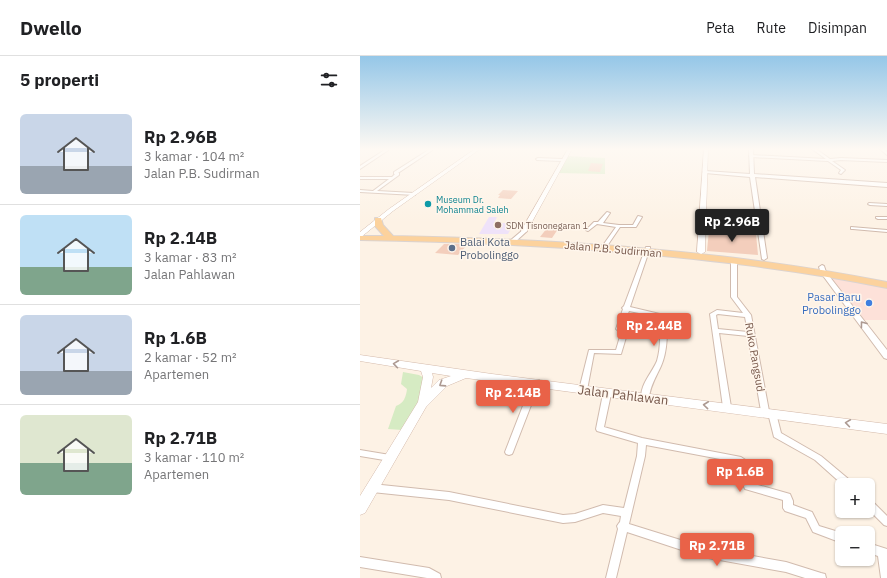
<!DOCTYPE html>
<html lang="id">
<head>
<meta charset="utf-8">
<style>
  :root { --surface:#fff; --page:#f6f6f6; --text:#202124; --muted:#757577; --line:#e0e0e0; --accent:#e96248 }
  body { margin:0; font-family:"IBM Plex Sans",sans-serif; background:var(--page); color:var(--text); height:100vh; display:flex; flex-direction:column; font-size:15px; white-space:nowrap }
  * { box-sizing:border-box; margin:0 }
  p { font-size:13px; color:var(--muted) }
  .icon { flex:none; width:22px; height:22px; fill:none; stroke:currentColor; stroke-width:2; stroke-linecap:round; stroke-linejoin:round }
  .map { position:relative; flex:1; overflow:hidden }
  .details { display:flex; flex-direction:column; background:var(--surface); width:360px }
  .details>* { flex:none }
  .buttons { position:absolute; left:475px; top:422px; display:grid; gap:8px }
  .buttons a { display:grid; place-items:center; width:40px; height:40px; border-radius:6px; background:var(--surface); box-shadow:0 1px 3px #0004; font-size:20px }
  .price { position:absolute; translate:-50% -34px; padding:0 9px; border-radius:4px; background:var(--accent); color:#fff; font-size:13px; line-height:26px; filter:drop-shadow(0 1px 2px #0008) }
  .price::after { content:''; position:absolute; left:50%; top:24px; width:12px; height:9px; margin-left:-6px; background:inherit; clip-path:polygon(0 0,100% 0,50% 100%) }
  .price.on { background:#222; color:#fff }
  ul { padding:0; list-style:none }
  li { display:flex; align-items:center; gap:12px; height:100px; padding:0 20px }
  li+li { border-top:1px solid var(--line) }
  li span { display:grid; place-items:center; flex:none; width:112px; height:80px; border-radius:6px; color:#555 }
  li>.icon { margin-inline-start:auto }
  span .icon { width:48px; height:48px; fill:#fffc; stroke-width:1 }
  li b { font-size:17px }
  h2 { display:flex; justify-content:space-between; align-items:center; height:48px; padding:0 20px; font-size:17px }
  header { display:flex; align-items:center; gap:24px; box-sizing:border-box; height:56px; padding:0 20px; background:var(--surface); border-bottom:1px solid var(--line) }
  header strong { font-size:19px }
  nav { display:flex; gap:22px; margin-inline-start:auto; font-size:14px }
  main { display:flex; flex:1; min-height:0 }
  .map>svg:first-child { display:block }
  .commercial { fill:#fde1d9 }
  .education { fill:#efe2f9 }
  .green { fill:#d6ebc3 }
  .building { fill:#f3cebc }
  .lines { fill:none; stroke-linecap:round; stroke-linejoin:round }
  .minor-casing { stroke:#d1bbae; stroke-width:2 }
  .tertiary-casing { stroke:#d1bbae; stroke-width:2 }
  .secondary-casing { stroke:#d4baab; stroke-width:1 }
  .primary-casing { stroke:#dbd3d0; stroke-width:2 }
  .minor { fill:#fff; fill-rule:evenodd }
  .tertiary { fill:#fff; fill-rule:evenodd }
  .secondary { fill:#fff; fill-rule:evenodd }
  .primary { fill:#fcd29d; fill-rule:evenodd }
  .oneway { stroke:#ad9a92 }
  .culture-dot { fill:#0f9aa8; stroke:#fff6ec; stroke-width:1.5 }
  .education-dot { fill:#8d6e63; stroke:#fff6ec; stroke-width:1.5 }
  .service-dot { fill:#5c6f8a; stroke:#fff6ec; stroke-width:1.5 }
  .shop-dot { fill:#3f7fe0; stroke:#fff6ec; stroke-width:1.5 }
  .labels { text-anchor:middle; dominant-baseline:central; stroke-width:3; stroke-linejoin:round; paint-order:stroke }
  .far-culture-label { font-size:9px; fill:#0d838f; stroke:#fff6ec; text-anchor:start }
  .far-education-label { font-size:9px; fill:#785e54; stroke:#fff6ec; text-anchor:start }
  .service-label { font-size:11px; fill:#4e5e75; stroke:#fff6ec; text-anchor:start }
  .street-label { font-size:11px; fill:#76574a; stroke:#fff6ec }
  .shop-label { font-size:11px; fill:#366cbe; stroke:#fff6ec; text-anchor:end }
  .near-street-label { font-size:13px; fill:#76574a; stroke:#fff6ec }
</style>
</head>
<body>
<header>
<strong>Dwello</strong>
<nav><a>Peta</a><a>Rute</a><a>Disimpan</a></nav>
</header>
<main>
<section class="details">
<h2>5 properti<svg class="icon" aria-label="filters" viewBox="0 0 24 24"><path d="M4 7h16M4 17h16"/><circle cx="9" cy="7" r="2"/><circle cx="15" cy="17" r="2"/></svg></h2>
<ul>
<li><span style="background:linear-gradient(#c9d6e8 65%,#9aa5b1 0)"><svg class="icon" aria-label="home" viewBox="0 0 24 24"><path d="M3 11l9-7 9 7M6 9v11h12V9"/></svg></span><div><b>Rp 2.96B</b><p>3 kamar · 104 m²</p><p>Jalan P.B. Sudirman</p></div></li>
<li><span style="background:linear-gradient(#bfe0f5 65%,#7fa58c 0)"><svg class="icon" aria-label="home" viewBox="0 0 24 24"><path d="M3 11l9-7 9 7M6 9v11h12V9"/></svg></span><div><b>Rp 2.14B</b><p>3 kamar · 83 m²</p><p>Jalan Pahlawan</p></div></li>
<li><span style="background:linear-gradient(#c9d6e8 70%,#9aa5b1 0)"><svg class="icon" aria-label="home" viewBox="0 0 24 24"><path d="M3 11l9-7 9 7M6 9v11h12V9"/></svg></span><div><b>Rp 1.6B</b><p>2 kamar · 52 m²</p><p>Apartemen</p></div></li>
<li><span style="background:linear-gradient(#dfe7d0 60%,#7fa58c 0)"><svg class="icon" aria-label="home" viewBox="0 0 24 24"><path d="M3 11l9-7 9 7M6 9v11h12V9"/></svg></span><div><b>Rp 2.71B</b><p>3 kamar · 110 m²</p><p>Apartemen</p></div></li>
</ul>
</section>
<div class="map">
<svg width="527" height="522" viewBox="0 0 527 522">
  <rect width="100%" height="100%" fill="#fdf2e5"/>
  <path class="commercial" d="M479,221L527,231V264H504L471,223Z"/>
  <path class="education" d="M129,161H137L134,167H154L148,178H119Z"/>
  <path class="green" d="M207,100L245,102V118L198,117Z
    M43,316L59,319L64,322L58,348L42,374L28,373L36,350C44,347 46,341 47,333L41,328Z"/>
  <path class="building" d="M231,107L243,108L240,116L228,115Z
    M143,134L158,135L151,143L138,142L140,139H138Z
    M187,172L198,173L192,182L180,181Z
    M349,174L396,178L398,199L347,195Z
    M84,188H108L98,199L75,197Z"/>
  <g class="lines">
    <defs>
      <path id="minor" d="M26,93H30L0,113V110Z
        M70,93H74L38,117H39V119L17,135L54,137H55V139L0,136V134L13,135L29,123H0V121H32L35,118H34V116Z
        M452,93H456L470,103L481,102L527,104V106L481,104L472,105L485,114L481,118L479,117L481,114L468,105L391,101L389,100L391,99L466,103Z
        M178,102L202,103L204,104L202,105L177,104L176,103Z
        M509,147L527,148V150L510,149L508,148Z
        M247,156L250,157L243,167L259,169H273L278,160L282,161L276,171H260L245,193H243L241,192L256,171L237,168L228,175L226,174L234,166H238Z
        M516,161H527V163H518L516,162Z
        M339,170L400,175L402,176L400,177L341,172H339Z
        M491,171L527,174V176L493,173H491Z
        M286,191H290V192L270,251L304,259C309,272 307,297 301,310C296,321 290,330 289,342L288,344L285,345L282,344C278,331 292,317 297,305C299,298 300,290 300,282L267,278L261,298L234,297L227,334L226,336L223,337L220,336L219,334L229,294H256L261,277L256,273L263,253L262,252L264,250ZM269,255L299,261L300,279L266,274L262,272Z
        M374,202L377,204V241L391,259L409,355L408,357L405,358L402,357L401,355L388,280L359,277L371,351L370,353L367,354L364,353L363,351L350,258L357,254L383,257L371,241V204ZM358,258L385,261L388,276L358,273L356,259Z
        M173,324H179L180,326L153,396L152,398L149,399L146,398L145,396Z
        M247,335L250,336L251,338L244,371L282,382L381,401L390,407L391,410V427L430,438L433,445V449L452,456L459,470L482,477V487L453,476L446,462L425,455L423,452V444L385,433L382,426L383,411L376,406L286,389L285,400L269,468L343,491L426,506L461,517L465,518L466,522H445L426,516L343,501L267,476L256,522H246L258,473L257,470L259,467L260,466L261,460L243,457L215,466L203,467L89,444L12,436L9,435L8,432L9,429L12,428L89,436L203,459L215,458L243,449L264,452L277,400L278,387L237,375L236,373L243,338L244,336Z
        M412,354L415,355L416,357L421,377L461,400L492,426L493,429H483L455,404L414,381L408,357L409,355Z
        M0,394L30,399L33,400L34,402L33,404L30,405L0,400Z
        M508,443L511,444L527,460V470L524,469L508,453Z
        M508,487L527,493V522H521L518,500L508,497Z
        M0,501L69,512L80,518L81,522H67L0,511Z"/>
      <path id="tertiary" d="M389,93H393L394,118L527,127V131L395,121L407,202L404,204L402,203L390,121L345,117L343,116L345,115L390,118Z
        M520,93H524L527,96V99Z
        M164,173L167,175L166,176L155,186H151V184Z
        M462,209L464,210L466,216L527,294V303L524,302L461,217L459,211Z"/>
      <path id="secondary" d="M115,93H120L33,155L0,182V176L29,153Z
        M208,93H212L167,175L166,176H162L161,175Z
        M344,93H348L345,196L341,198L337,196Z
        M0,299L132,318L527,368V378L106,322L87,330L66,351L5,457L0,459V440L58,346L63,321L61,315L0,305ZM72,317L91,320L79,324L71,332L73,321Z"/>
      <path id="primary" d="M15,162H21L23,169L33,180C198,183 365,194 527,226V232C435,213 342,203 248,195C165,189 83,185 0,184V180H24L15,170Z"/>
    </defs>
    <use href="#minor" class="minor-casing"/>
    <use href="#tertiary" class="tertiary-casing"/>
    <use href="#secondary" class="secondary-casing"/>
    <use href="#primary" class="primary-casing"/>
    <use href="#minor" class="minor"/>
    <use href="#tertiary" class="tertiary"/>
    <use href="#secondary" class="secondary"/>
    <use href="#primary" class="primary"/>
  </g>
  <defs><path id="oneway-chevron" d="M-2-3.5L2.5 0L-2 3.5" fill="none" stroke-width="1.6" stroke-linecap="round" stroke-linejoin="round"/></defs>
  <g class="oneway">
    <use href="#oneway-chevron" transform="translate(503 268) rotate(-127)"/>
    <use href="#oneway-chevron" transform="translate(36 308) rotate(-172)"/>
    <use href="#oneway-chevron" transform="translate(82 328) rotate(147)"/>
    <use href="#oneway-chevron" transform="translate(346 349) rotate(-174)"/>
    <use href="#oneway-chevron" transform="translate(488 367) rotate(-172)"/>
  </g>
  <linearGradient id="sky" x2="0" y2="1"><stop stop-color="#95c7e8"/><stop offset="0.56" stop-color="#fef9f3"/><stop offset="1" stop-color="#fef9f3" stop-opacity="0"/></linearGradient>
  <rect width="527" height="166" fill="url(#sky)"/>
  <circle class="culture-dot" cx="68" cy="148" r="4"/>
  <circle class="education-dot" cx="138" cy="169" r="4"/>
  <circle class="service-dot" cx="92" cy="192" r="4"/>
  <circle class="shop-dot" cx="509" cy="247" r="4"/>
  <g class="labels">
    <g class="far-culture-label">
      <text x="76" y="143">Museum Dr.<tspan x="76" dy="10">Mohammad Saleh</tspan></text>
    </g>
    <g class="far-education-label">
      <text x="146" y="169">SDN Tisnonegaran 1</text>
    </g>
    <g class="service-label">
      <text x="100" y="186">Balai Kota<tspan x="100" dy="13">Probolinggo</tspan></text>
    </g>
    <g class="street-label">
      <text transform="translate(253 193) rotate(5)">Jalan P.B. Sudirman</text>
      <text transform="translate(395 301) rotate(80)">Ruko Pangsud</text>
    </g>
    <g class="shop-label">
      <text x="501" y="241">Pasar Baru<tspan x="501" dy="13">Probolinggo</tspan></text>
    </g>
    <g class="near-street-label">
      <text transform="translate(263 339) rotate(7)">Jalan Pahlawan</text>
    </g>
  </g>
</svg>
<div class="buttons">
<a>+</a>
<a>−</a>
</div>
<b class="price on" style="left:372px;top:187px">Rp 2.96B</b>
<b class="price" style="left:294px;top:291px">Rp 2.44B</b>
<b class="price" style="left:153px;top:358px">Rp 2.14B</b>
<b class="price" style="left:380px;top:437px">Rp 1.6B</b>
<b class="price" style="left:357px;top:511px">Rp 2.71B</b>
</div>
</main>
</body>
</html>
